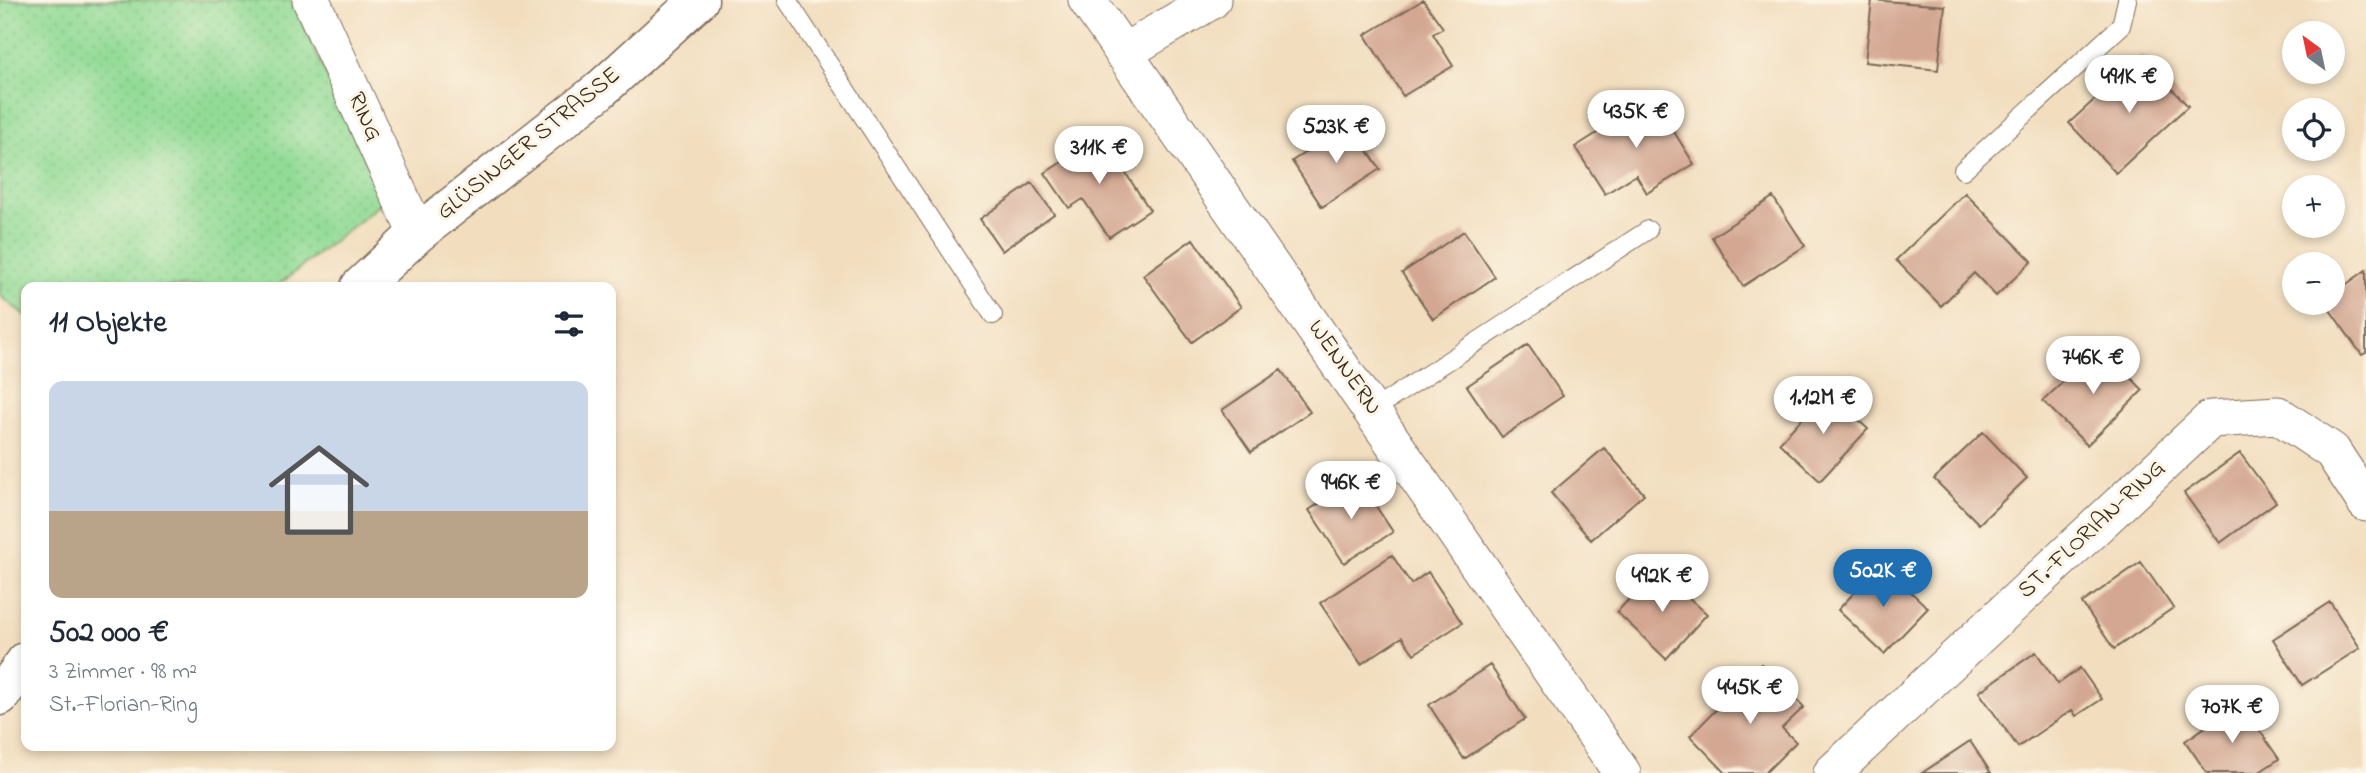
<!DOCTYPE html>
<html lang="de">
<head>
<meta charset="utf-8">
<style>
  :root { --surface:#fff; --page:#f2f2f3; --text:#1f2937; --muted:#747a83; --accent:#1f6fb2 }
  body { margin:0; font-family:"Indie Flower",sans-serif; background:var(--page); color:var(--text); height:100vh; display:flex; flex-direction:column; font-size:26px; white-space:nowrap }
  * { box-sizing:border-box; margin:0 }
  p { font-size:23px; color:var(--muted) }
  .icon { flex:none; width:38px; height:38px; fill:none; stroke:currentColor; stroke-width:2; stroke-linecap:round; stroke-linejoin:round }
  .map { position:relative; flex:1; overflow:hidden }
  .sheet { position:absolute; left:21px; top:282px; width:595px; height:469px; display:flex; flex-direction:column; background:var(--surface); border-radius:14px; box-shadow:0 4px 10px #0003 }
  .sheet>* { flex:none }
  .needle { width:46px; rotate:327deg }
  .tools { position:absolute; left:2282px; top:21px; display:grid; gap:14px }
  .tools a { display:grid; place-items:center; width:63px; height:63px; border-radius:50%; background:var(--surface); box-shadow:0 4px 10px #0003; font-size:35px }
  .price { position:absolute; translate:-50% -60px; padding:0 16px; border-radius:24px; background:#fff; color:#222; font-size:23px; line-height:46px; filter:drop-shadow(0 2px 4px #0008) }
  .price::after { content:''; position:absolute; left:50%; top:42px; width:21px; height:16px; margin-left:-10px; background:inherit; clip-path:polygon(0 0,100% 0,50% 100%) }
  .price.active { background:var(--accent); color:#fff }
  ul { padding:0; list-style:none }
  li { display:grid; align-content:center; gap:14px; height:371px; padding:0 28px }
  li span { display:grid; place-items:center; height:217px; border-radius:14px; color:#555 }
  li>.icon { margin-inline-start:auto }
  span .icon { width:126px; height:126px; fill:#fffc; stroke-width:1 }
  li b { font-size:30px }
  h2 { display:flex; justify-content:space-between; align-items:center; height:84px; padding:0 28px; font-size:30px }
  .map>svg:first-child { display:block }
  .grass { fill:url(#grass-dots); stroke:#66825a; stroke-width:2 }
  .building { fill:#d3a792 }
  .lines { fill:none; stroke-linecap:round; stroke-linejoin:round }
  .lane-casing { stroke:#7b6956; stroke-width:20 }
  .street-casing { stroke:#7b6956; stroke-width:39 }
  .secondary-casing { stroke:#7b6956; stroke-width:41 }
  .lane { stroke:#fff; stroke-width:18 }
  .street { stroke:#fff; stroke-width:37 }
  .secondary { stroke:#fff; stroke-width:38 }
  .labels { text-anchor:middle; dominant-baseline:central; stroke-width:6; stroke-linejoin:round; paint-order:stroke }
  .street-label { font-size:24px; fill:#3b2a1e; stroke:#fcf5e5 }
</style>
</head>
<body>
<div class="map">
<svg width="2366" height="773" viewBox="0 0 2366 773">
  <defs>
    <pattern id="grass-dots" width="8" height="8" patternUnits="userSpaceOnUse" patternTransform="scale(1.75)"><rect width="8" height="8" fill="#92db96"/><path d="M2 2h.1M6 6h.1" fill="none" stroke="#7fbc81" stroke-width="1.8" stroke-linecap="round"/></pattern>
  </defs>
  <rect width="100%" height="100%" fill="#fcf5e5"/>
  <filter id="ink" filterUnits="userSpaceOnUse"><feTurbulence type="fractalNoise" baseFrequency=".0143" numOctaves="2"/><feDisplacementMap in="SourceGraphic" scale="14" xChannelSelector="R" yChannelSelector="G"/><feConvolveMatrix kernelMatrix="1 2 1 2 8 2 1 2 1" color-interpolation-filters="sRGB"/></filter>
  <filter id="wash" filterUnits="userSpaceOnUse"><feTurbulence type="fractalNoise" baseFrequency=".00686" numOctaves="4" result="noise"/><feDisplacementMap in="SourceGraphic" scale="28" xChannelSelector="R" yChannelSelector="G"/><feGaussianBlur stdDeviation="1.57" result="paint"/><feColorMatrix in="noise" values="0 0 0 0 0 0 0 0 0 0 0 0 0 0 0 0 0 1.4 0 .05"/><feComposite in="paint" operator="in"/></filter>
  <g filter="url(#wash)">
    <rect width="100%" height="100%" fill="#f2debf"/>
    <path class="grass" d="M0,0H292L384,201L276,287H26V316L0,296Z"/>
    <g id="blocks">
      <path class="building" d="M1423,0L1443,28L1433,34L1453,66L1403,96L1365,35Z
        M1872,0L1945,6L1938,70L1865,62Z
        M2142,56L2188,106L2116,173L2069,123Z
        M1653,98L1694,164L1647,193L1636,175L1605,194L1575,147Z
        M1350,124L1380,169L1322,207L1292,161Z
        M1101,136L1150,210L1109,237L1083,199L1069,208L1045,173Z
        M1032,183L1054,214L1002,251L980,219Z
        M1965,193L2032,261L1996,296L1974,273L1941,306L1896,260Z
        M1773,197L1805,246L1743,286L1712,237Z
        M1464,231L1495,277L1433,319L1402,273Z
        M1193,239L1241,307L1192,342L1143,275Z
        M2366,270V353L2362,355L2325,303H2333V294Z
        M1528,345L1563,396L1502,437L1467,386Z
        M2100,346L2143,390L2087,445L2043,401Z
        M1281,370L1310,412L1251,452L1222,410Z
        M1827,392L1868,429L1820,481L1779,443Z
        M1983,432L2027,478L1979,524L1934,479Z
        M1604,448L1644,494L1591,540L1551,493Z
        M2240,453L2276,502L2220,543L2184,493Z
        M1358,479L1393,532L1344,563L1309,510Z
        M1392,555L1411,584L1428,572L1462,623L1414,654L1402,637L1361,664L1320,603Z
        M2141,562L2173,608L2114,649L2082,603Z
        M1881,564L1928,608L1884,654L1838,610Z
        M1657,569L1707,614L1666,659L1617,612Z
        M2330,602L2360,648L2302,685L2273,639Z
        M2036,652L2058,684L2080,668L2102,699L2076,716L2072,710L2018,747L1979,692Z
        M1761,664L1804,707L1782,728L1796,742L1765,773H1726L1690,736Z
        M1490,665L1525,719L1464,759L1429,705Z
        M2241,703L2279,759L2258,773H2207L2185,741Z
        M1970,741L1991,773H1922Z"/>
    </g>
  </g>
  <g filter="url(#ink)">
    <use href="#blocks" fill-opacity="0" stroke="#7b6956" stroke-width="2"/>
    <g class="lines">
      <defs>
        <path id="lane" d="M787,0L993,315
          M1963,170L2121,26L2127,0
          M1373,410L1648,230"/>
        <path id="street" d="M311,0L417,234
          M1087,0L1622,773
          M1123,53L1212,0
          M1832,773L2211,419L2278,415L2332,451L2366,503"/>
        <path id="secondary" d="M360,287L417,234L599,91L699,0
          M0,696L26,661"/>
      </defs>
      <use href="#lane" class="lane-casing"/>
      <use href="#street" class="street-casing"/>
      <use href="#secondary" class="secondary-casing"/>
      <use href="#lane" class="lane"/>
      <use href="#street" class="street"/>
      <use href="#secondary" class="secondary"/>
    </g>
  </g>
  <g class="labels">
    <g class="street-label">
      <text transform="translate(364 117) rotate(66)">RING</text>
      <text transform="translate(529 144) rotate(-39)">GLÜSINGER STRASSE</text>
      <text transform="translate(1344 368) rotate(55)">WENNERN</text>
      <text transform="translate(2092 530) rotate(-43)">ST.-FLORIAN-RING</text>
    </g>
  </g>
</svg>
<div class="tools">
<a><svg class="needle" viewBox="-14 -14 28 28"><path d="M0-13l5 13h-10z" fill="#e53935"/><path d="M0 13l5-13h-10z" fill="#747a83"/></svg></a>
<a><svg class="icon" aria-label="locate" viewBox="0 0 24 24"><circle cx="12" cy="12" r="6"/><path d="M12 2v4M12 18v4M2 12h4M18 12h4"/></svg></a>
<a>+</a>
<a>−</a>
</div>
<b class="price" style="left:2129px;top:115px">491K €</b>
<b class="price" style="left:1636px;top:150px">435K €</b>
<b class="price" style="left:1336px;top:165px">523K €</b>
<b class="price" style="left:1099px;top:186px">311K €</b>
<b class="price" style="left:2093px;top:396px">746K €</b>
<b class="price" style="left:1823px;top:436px">1.12M €</b>
<b class="price" style="left:1351px;top:521px">946K €</b>
<b class="price active" style="left:1883px;top:609px">502K €</b>
<b class="price" style="left:1662px;top:614px">492K €</b>
<b class="price" style="left:1750px;top:726px">445K €</b>
<b class="price" style="left:2232px;top:745px">707K €</b>
<section class="sheet">
<h2>11 Objekte<svg class="icon" aria-label="filters" viewBox="0 0 24 24"><path d="M4 7h16M4 17h16"/><circle cx="9" cy="7" r="2"/><circle cx="15" cy="17" r="2"/></svg></h2>
<ul>
<li><span style="background:linear-gradient(#c9d6e8 60%,#b9a48a 0)"><svg class="icon" aria-label="home" viewBox="0 0 24 24"><path d="M3 11l9-7 9 7M6 9v11h12V9"/></svg></span><div><b>502 000 €</b><p>3 Zimmer · 98 m²</p><p>St.-Florian-Ring</p></div></li>
</ul>
</section>
</div>
</body>
</html>
